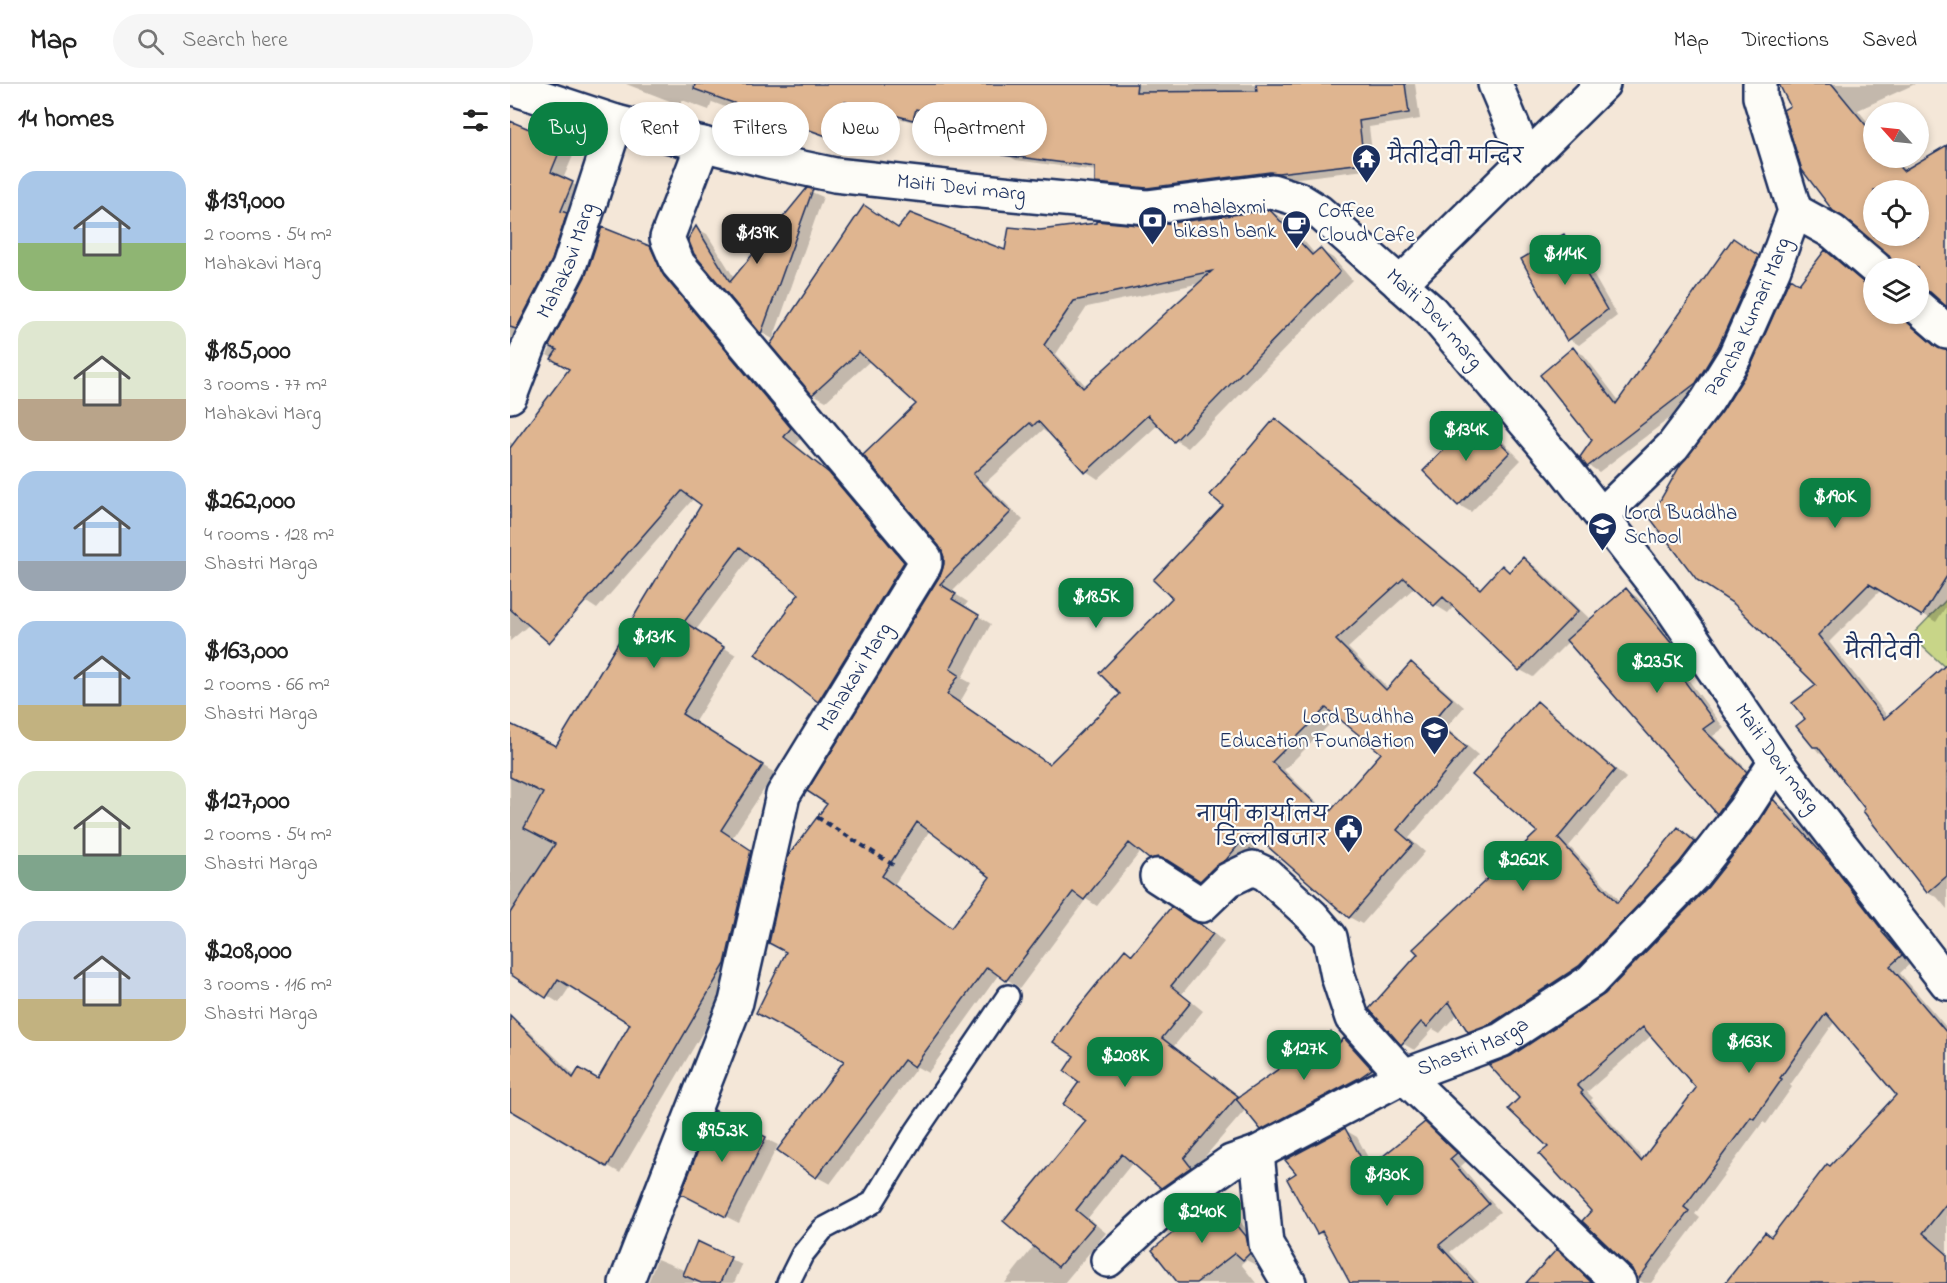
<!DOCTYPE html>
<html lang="en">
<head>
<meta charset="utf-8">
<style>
  :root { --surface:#fff; --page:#f6f6f6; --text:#222; --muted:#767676; --line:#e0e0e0; --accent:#0b8043 }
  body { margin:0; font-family:"Indie Flower","Playpen Sans Deva",sans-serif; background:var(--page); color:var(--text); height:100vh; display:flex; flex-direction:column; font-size:22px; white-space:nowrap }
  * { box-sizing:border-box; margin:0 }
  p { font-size:20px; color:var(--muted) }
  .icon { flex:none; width:33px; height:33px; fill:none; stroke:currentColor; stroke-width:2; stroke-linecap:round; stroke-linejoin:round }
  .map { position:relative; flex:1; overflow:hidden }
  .sheet { display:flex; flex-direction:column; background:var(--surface); width:510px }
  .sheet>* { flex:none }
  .hud { position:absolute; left:18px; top:18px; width:570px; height:54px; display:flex; gap:12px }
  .needle { width:39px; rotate:297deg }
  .controls { position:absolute; left:1353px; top:18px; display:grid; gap:12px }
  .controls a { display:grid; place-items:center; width:66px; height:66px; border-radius:50%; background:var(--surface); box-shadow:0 3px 9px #0003; font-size:30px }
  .price { position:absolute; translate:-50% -51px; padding:0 14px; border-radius:12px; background:var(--accent); color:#fff; font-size:20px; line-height:39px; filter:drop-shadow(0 2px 3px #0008) }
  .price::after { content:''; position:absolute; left:50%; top:36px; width:18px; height:14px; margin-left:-9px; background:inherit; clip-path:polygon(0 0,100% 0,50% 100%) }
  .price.on { background:#222; color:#fff }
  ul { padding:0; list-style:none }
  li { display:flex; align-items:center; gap:18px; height:150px; padding:0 18px }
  li span { display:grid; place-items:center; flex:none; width:168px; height:120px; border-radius:18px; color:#555 }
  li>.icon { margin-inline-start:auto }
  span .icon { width:72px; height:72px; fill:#fffc; stroke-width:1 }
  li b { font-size:26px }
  h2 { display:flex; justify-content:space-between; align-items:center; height:72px; padding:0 18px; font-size:26px }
  .pill { padding:0 21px; border-radius:27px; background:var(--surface); box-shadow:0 3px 9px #0003; font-size:21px; line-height:54px }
  .pill.on { background:var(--accent); color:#fff }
  header { display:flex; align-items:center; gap:36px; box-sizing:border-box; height:84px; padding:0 30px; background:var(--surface); border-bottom:2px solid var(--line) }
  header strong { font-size:28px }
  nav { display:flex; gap:33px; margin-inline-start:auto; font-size:21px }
  .search { width:420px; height:54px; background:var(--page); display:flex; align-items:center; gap:15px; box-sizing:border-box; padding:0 21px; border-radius:33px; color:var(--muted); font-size:22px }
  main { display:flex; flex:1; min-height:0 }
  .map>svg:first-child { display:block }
  .green { fill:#c8d588; stroke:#728273; stroke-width:1.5 }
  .shadow { fill:#0003; fill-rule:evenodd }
  .building { fill:#dfb590; stroke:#1b2f5e; stroke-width:1.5; fill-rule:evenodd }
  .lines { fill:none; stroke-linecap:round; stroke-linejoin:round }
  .service-casing { stroke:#1b2f5e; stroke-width:26 }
  .minor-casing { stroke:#1b2f5e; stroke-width:38 }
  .path { stroke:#1b2f5e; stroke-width:4; stroke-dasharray:6 4.5; stroke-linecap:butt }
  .service { stroke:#fdfcf7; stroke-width:21 }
  .minor { stroke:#fdfcf7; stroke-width:33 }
  .labels { text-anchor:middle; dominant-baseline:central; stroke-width:4.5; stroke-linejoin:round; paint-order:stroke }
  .poi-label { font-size:21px; fill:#1b2f5e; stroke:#fdfcf7; text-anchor:start }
  .street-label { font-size:21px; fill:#1b2f5e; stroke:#fdfcf7 }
  .neighbourhood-label { font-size:22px; fill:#1b2f5e; stroke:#fdfcf7 }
</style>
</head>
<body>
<header>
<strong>Map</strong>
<div class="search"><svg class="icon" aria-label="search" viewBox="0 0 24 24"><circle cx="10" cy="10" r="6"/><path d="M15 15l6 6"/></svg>Search here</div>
<nav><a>Map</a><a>Directions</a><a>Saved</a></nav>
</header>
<main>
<section class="sheet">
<h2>14 homes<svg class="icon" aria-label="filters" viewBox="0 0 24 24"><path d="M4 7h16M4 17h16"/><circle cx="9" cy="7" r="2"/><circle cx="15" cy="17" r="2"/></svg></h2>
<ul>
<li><span style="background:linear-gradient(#a9c7e8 60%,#8fb573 0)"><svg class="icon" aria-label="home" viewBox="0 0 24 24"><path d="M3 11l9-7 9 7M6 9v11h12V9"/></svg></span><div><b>$139,000</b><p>2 rooms · 54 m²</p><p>Mahakavi Marg</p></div></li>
<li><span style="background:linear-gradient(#dfe7d0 65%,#b9a48a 0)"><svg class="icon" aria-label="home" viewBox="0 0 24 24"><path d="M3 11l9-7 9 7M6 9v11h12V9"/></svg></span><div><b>$185,000</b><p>3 rooms · 77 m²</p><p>Mahakavi Marg</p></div></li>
<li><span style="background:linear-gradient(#a9c7e8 75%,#9aa5b1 0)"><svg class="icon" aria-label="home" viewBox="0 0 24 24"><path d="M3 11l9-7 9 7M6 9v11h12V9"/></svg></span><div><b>$262,000</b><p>4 rooms · 128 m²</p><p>Shastri Marga</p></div></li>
<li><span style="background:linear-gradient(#a9c7e8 70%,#c2b280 0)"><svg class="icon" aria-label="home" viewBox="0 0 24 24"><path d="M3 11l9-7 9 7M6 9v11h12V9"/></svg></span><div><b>$163,000</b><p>2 rooms · 66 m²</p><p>Shastri Marga</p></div></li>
<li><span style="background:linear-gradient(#dfe7d0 70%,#7fa58c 0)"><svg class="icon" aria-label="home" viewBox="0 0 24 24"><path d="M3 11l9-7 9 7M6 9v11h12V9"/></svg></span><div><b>$127,000</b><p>2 rooms · 54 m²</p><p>Shastri Marga</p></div></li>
<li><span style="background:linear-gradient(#c9d6e8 65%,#c2b280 0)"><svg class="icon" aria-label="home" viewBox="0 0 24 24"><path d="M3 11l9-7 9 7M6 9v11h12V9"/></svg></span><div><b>$208,000</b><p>3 rooms · 116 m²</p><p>Shastri Marga</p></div></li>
</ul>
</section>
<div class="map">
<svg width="1437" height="1199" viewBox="0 0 1437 1199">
  <rect width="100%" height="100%" fill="#f4e7d8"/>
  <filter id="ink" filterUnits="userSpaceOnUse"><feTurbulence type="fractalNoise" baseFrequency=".0167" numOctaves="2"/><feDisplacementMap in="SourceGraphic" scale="12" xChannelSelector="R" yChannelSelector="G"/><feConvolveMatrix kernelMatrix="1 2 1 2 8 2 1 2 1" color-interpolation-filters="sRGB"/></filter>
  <g filter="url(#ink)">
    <path class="green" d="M1437,515V585L1401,552Z"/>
    <path class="shadow" d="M116,0H905L910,35L859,43L864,85L780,95L772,94L649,110L598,105L587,98V87L506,76L495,70L499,46L418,31L415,41L346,23L333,59L255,31L253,37L202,18L199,26L172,16L170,21Z
      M1270,0H1405L1348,26L1364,46V74H1384L1389,81L1397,87L1437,63V221L1425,211L1414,212L1408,216V184H1385L1384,178L1379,169L1336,132ZM1364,106H1408V152H1364Z
      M0,39L52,60L65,67L53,95L75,106L15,260L2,253L0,258Z
      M297,106L313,113L263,255L252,249L185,169L186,144L197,150L225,195Z
      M762,128L776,136L805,170L810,166L823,174L842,196L678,364L665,356L649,340L588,395L576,387L539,347L537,349L533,346L475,399L513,436L442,508L458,518L454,523L481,540L452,594L461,599L450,618L540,681L612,610L715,421L765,336L778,343L972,505L992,483L1001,488L1013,475L1026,483L1081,536L1116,506L1127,513L1181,578L1171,586L1214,644L1203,652L1247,695L1219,735L1208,729L1059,557L1023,593L1010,586L944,522L938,529L925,521L905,503L838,564L879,605L901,580L914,588L954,623L936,644L968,671L899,754L915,768L852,840L839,833L752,755L730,783L704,804L669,782L663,780L654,782L631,767L587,822L576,815L510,904L489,890L418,989L407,983L320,1100L307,1093L336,977L278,868L320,720L432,490L435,474L409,320L361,276L316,317L303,310L389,145L496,169L530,147L639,143ZM691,199L577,303L546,270L577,223ZM828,632L873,669L819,730L774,686ZM420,746L482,792L443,845L384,801Z
      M1054,151L1064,157L1107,232L1069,261L1059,255Z
      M1234,162L1259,179L1198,305L1089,388L1078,381L1083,356L1063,265L1074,271L1110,318Z
      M139,164L153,171L293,352L286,361L332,398L406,486L322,624L309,616L247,569L291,509L242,471L186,546L226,571L184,639L265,689L222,754L253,775L228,888L110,1089L0,1024V947L7,940L19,947L66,993L88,997L122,939L61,901L49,919L0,888V656L46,664L193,421L184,414L87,525L75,517L20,540L0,557V358L4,361L61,285L37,271L77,192Z
      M1315,168L1327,174L1361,204L1364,230H1401L1402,237L1408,246L1433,268H1437V521L1426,538L1372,505L1319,558L1378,633L1437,630V825L1427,813L1418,808L1318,674L1309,669L1288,643L1297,636L1308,601L1213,329L1290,201Z
      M966,336L978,343L1011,376L961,428L949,421Z
      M1027,619L1039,626L1116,694L1059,762L1110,817L1169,745L1181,752L1197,766L1082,889L972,954L959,947L948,929L930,949L923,945L904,966L892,959L1029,747Z
      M1264,717L1275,724L1334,790L1383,854L1382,855L1402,878L1390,889L1437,944V1199H1217L1262,1154L1321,1084L1388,1011L1325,937L1280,1001L1282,1003L1256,1040L1253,1038L1185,1130L1190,1134L1141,1199H1134L1128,1196L1123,1185L1040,1063L1011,1014L1002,973L1095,911L1199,804L1250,738ZM1142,951L1188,1004L1134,1076L1081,1016L1083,1014L1077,1008Z
      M684,839L703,849L714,858L672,910L693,927L664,962L731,1013L821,949L833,957L835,955L845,961L872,991L762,1051L752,1045L736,1025L686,1083L693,1091L665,1110L652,1103L623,1078L578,1134L596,1149L554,1199H495L524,1162L578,1036L566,972L616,867L624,871Z
      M204,1029L268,1061L229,1139L185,1117Z
      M915,1040L927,1047L958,1076L951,1082L990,1128L940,1168L969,1199H842L818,1154L808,1149L789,1090L835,1046L847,1053L863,1083Z
      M704,1114L717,1121L748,1160L751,1176L746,1181L736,1176L731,1180L746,1199H670Z
      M188,1159L232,1181L224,1199H138L147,1175L176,1187Z
      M1047,1167L1059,1174L1085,1199H1018Z"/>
    <path class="building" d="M185,0H627L626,8L747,7L746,0H895L899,29L849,37L854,79L768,89L760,88L637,104L585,99V83L493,71L498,43L406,25L403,36L335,18L322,54L184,5Z
      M1269,0H1322L1364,51V74H1381L1393,87L1437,61V223L1420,208L1408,205V184H1383L1382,177L1378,170L1335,134L1323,127L1292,86L1273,26L1280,22ZM1364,106H1408V152H1364Z
      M0,37L53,59L41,88L63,98L51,127L57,129L42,176L6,245L0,243Z
      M297,104L303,105L251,250L184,170L178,155L186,142L220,198Z
      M354,121L388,144L400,129L495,166L499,143L530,146L586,139V137L639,142L760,126L802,171L810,164L830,188L664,358L638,331L575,389L528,337L523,342L520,339L463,390L501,428L430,500L446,510L442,515L469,531L440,585L449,591L437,610L539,680L610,610L589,589L662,514L643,496L713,422L700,411L765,334L970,505L992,481L999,488L1013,473L1068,527L1009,587L933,513L924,522L894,494L826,556L876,606L901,578L942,615L924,636L956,663L887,746L903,760L839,834L740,747L716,776L705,782L690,797L657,776L648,773L639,775L619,759L574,816L563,808L496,897L477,883L404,983L394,976L306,1094L267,1066L334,977L246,929L276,868L259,859L278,772L317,720L297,707L431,490L434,480V473L429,462L353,371L406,320L349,268L302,311L260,261ZM702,187L573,304L534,261L564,217ZM816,624L871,669L817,731L762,678ZM407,738L480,793L441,844L372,792Z
      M92,143L140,162L154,192L281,344L274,353L319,389L394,478L308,618L245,570L277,528L276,526L289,510L230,463L174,538L214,563L172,630L253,681L211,746L241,766L215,880L97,1083L0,1026V931L63,994L69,984L88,995L120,940L48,895L36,914L0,890V829L45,760L14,744L33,709L0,693V640L46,662L191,421L172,407L39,559L0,525V364L59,285L41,275L47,266L39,262L76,191Z
      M1054,150L1097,226L1057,257L1011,175Z
      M1223,154L1249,172L1208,263L1186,299L1077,383L1070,373L1082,356L1030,291L1063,263L1106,320Z
      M1315,166L1353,198L1364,202V230H1390L1396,237L1425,262L1437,266V492L1412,532L1359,500L1308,551L1374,635L1437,580V792L1417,809L1353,727L1355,725L1308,663H1303L1286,642L1295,635L1282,619L1306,601L1224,520L1187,496L1140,434L1171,380L1212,328L1241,282L1280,194L1289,200Z
      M965,334L1000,368L948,422L913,387Z
      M1116,504L1171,571L1161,579L1204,637L1193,645L1237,688L1207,730L1056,556Z
      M1027,617L1105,686L1048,754L1107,819L1168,743L1185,758L1169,779L1069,882L982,939L958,948L939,918L917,943L911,938L891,961L859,925L908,870L903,865L1027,748L962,691Z
      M1263,715L1323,782L1373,847L1372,848L1392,871L1380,882L1437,949V1119L1413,1149L1437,1170V1199H1215L1255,1148L1261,1153L1317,1080L1320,1082L1386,1011L1316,929L1270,994L1272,995L1244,1035L1241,1033L1174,1123L1179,1127L1127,1197L1122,1185L1072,1137L1081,1127L1029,1070L1038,1063L998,1025L1009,1014L979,981L1001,972L1095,910L1198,803L1249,738ZM1133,943L1186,1004L1131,1077L1071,1009L1073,1007L1067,1001Z
      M661,823L682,837L690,840L703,850L661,902L681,918L652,954L728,1012L674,1074L681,1083L651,1104L612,1070L566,1126L584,1141L548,1183L493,1137L576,1037L553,1020L569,998L554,987L564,972L543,958L561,932L615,865L622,871Z
      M821,948L829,959L834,954L862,985L849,994L751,1046L726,1015Z
      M204,1026L256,1053L216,1133L171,1110Z
      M915,1038L947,1069L940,1075L979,1120L929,1161L964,1199H840L812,1147L807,1150L777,1095L786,1089L775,1076L835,1044L857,1085Z
      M704,1113L736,1152L740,1169L733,1176L725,1169L686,1199H668L642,1166L683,1132L680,1130Z
      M187,1157L221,1173L210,1199H191L173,1191Z
      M1047,1165L1082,1199H1016Z"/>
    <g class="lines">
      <defs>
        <path id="service" d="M278,1199L292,1171L313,1145L362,1119L403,1052L498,912"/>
        <g id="minor">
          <path d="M985,0L1017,76"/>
          <path id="s1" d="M0,3L106,38L259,77L325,91L462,106L637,123L762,107L788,115L809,128L921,227L1054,384L1153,511L1266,677L1437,899"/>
          <path d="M1285,127L1323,148L1365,184"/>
          <path d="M890,200L1093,0"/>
          <path d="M1408,223L1437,248"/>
          <path id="s2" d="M0,312L21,257L59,183L106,38"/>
          <path id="s3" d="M1092,431L1163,362L1197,317L1225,272L1264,184L1285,127L1250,13V0"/>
          <path d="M647,792L692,821L718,796L743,784L756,790L802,832L820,853L828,892L842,934L894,992L1109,1199"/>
          <path d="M747,1069L756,1160L779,1199"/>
          <path id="s4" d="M598,1176L651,1127L721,1078L747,1069L894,992L991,956L1081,897L1183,791L1234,726L1266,677"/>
          <path id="s5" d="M116,1199L226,918L273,711L415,480V474L168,180L157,154L193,60"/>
        </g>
      </defs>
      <use href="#service" class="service-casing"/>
      <use href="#minor" class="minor-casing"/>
      <path class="path" d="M307,733L385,782"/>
      <use href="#service" class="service"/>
      <use href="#minor" class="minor"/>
    </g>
  </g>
  <defs>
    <symbol id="temple-pin" viewBox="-11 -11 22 30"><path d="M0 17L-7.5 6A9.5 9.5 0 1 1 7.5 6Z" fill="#1b2f5e" stroke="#fdfcf7"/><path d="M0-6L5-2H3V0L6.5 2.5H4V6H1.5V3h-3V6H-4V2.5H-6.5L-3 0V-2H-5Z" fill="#fff"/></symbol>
    <symbol id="bank-pin" viewBox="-11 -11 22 30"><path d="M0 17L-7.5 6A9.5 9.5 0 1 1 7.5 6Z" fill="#1b2f5e" stroke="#fdfcf7"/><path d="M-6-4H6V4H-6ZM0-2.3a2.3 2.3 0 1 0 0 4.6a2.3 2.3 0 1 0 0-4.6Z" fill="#fff"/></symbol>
    <symbol id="cafe-pin" viewBox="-11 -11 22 30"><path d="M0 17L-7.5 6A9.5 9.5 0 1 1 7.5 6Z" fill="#1b2f5e" stroke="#fdfcf7"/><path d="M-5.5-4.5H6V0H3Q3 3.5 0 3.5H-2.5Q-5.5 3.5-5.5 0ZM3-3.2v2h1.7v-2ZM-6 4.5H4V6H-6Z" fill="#fff"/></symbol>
    <symbol id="school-pin" viewBox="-11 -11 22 30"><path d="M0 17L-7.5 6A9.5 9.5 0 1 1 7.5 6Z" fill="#1b2f5e" stroke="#fdfcf7"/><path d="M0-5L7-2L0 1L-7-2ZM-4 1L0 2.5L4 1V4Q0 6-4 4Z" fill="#fff"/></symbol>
    <symbol id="university-pin" viewBox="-11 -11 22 30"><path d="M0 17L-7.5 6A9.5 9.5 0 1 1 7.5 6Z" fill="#1b2f5e" stroke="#fdfcf7"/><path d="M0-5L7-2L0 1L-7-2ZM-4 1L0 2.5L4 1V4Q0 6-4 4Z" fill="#fff"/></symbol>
    <symbol id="civic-pin" viewBox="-11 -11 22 30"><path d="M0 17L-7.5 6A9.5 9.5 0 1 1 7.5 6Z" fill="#1b2f5e" stroke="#fdfcf7"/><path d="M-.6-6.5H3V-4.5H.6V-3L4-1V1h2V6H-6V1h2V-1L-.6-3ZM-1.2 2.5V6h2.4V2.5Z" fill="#fff"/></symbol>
  </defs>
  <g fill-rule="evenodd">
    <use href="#temple-pin" x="840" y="58" width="33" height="45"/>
    <use href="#bank-pin" x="626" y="120" width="33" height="45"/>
    <use href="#cafe-pin" x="770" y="124" width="33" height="45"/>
    <use href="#school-pin" x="1076" y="426" width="33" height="45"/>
    <use href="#university-pin" x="908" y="630" width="33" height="45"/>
    <use href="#civic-pin" x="822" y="728" width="33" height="45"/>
  </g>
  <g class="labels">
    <g class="poi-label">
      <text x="878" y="74">मैतीदेवी मन्दिर</text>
      <text x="663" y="124">mahalaxmi<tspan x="663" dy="24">bikash bank</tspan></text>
      <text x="808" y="128">Coffee<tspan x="808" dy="24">Cloud Cafe</tspan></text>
      <text x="1114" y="430">Lord Buddha<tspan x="1114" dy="24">School</tspan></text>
      <text x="904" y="634" text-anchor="end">Lord Budhha<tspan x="904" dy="24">Education Foundation</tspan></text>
      <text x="818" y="732" text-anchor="end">नापी कार्यालय<tspan x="818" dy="24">डिल्लीबजार</tspan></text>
    </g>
    <g class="street-label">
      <text stroke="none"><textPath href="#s1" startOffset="464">Maiti Devi marg</textPath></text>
      <text stroke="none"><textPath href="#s2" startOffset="147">Mahakavi Marg</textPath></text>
      <text stroke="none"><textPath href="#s3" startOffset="249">Pancha Kumari Marg</textPath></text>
      <text stroke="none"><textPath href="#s1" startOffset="986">Maiti Devi marg</textPath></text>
      <text stroke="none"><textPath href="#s5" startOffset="652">Mahakavi Marg</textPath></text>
      <text stroke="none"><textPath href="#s1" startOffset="1544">Maiti Devi marg</textPath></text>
      <text stroke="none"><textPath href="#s4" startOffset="426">Shastri Marga</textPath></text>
    </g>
    <g class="neighbourhood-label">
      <text x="1373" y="569">मैतीदेवी</text>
    </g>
  </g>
</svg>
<div class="controls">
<a><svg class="needle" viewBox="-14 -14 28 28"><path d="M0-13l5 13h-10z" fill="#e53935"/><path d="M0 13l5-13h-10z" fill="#767676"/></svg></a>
<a><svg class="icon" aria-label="locate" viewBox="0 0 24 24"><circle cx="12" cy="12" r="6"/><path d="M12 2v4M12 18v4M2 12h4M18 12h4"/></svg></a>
<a><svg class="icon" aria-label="layers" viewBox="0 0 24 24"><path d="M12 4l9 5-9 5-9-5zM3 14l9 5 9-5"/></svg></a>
</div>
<b class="price on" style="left:247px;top:181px">$139K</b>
<b class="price" style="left:1055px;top:202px">$114K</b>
<b class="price" style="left:956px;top:378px">$134K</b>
<b class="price" style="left:1325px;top:445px">$190K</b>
<b class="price" style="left:586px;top:545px">$185K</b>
<b class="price" style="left:144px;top:585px">$131K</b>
<b class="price" style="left:1147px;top:610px">$235K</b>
<b class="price" style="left:1013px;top:808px">$262K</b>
<b class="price" style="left:1239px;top:990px">$163K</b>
<b class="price" style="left:794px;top:997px">$127K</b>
<b class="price" style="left:615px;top:1004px">$208K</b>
<b class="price" style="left:212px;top:1079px">$95.3K</b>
<b class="price" style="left:877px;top:1123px">$130K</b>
<b class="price" style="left:692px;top:1160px">$240K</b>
<div class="hud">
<a class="pill on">Buy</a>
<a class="pill">Rent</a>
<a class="pill">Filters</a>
<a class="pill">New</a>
<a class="pill">Apartment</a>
</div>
</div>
</main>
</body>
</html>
